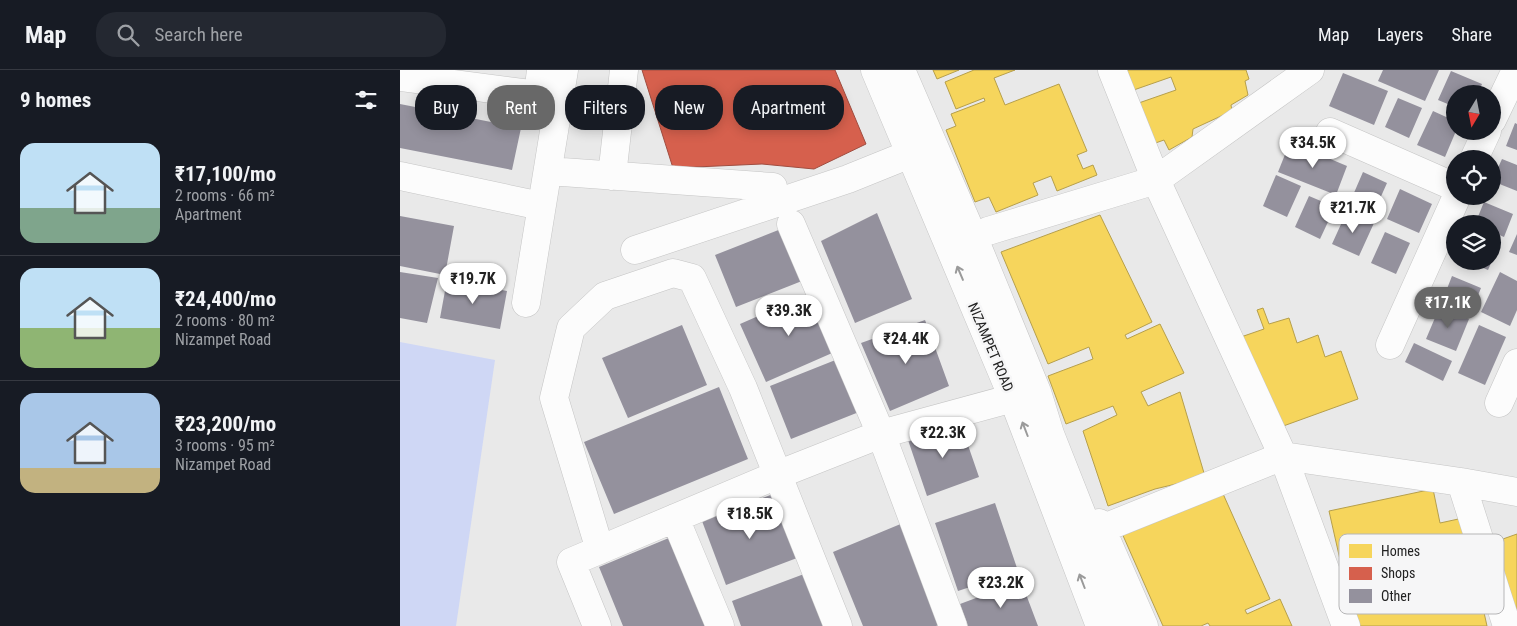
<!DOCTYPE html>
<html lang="en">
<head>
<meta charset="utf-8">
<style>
  :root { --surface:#171b24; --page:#242831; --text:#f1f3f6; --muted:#9ea1a6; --line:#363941; --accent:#686868 }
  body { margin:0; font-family:"Roboto Condensed",sans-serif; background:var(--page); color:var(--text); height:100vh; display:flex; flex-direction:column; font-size:19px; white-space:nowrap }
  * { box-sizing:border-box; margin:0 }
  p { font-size:16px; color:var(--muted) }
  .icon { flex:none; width:28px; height:28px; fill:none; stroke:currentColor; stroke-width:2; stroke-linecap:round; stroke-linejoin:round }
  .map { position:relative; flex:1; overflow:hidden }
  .side { display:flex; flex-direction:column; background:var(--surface); width:400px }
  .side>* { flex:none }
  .banner { position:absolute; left:15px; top:15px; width:475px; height:45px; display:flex; gap:10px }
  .needle { width:32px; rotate:190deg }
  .tools { position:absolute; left:1046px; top:15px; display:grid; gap:10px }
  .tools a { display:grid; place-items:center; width:55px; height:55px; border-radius:50%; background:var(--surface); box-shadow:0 2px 12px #0003; font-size:25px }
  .price { position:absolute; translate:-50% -42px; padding:0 11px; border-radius:18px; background:#fff; color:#222; font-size:16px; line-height:32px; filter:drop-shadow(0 1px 2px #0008) }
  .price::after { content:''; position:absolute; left:50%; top:30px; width:15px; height:11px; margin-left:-8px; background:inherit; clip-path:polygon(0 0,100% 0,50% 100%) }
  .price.selected { background:var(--accent); color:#fff }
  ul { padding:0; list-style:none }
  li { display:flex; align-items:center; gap:15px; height:125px; padding:0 20px }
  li+li { border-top:1px solid var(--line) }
  li span { display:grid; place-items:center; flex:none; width:140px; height:100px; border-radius:15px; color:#555 }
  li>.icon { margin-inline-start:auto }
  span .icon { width:60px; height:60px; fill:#fffc; stroke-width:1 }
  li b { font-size:21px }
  h2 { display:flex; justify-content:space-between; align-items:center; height:60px; padding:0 20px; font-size:21px }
  .pill { padding:0 18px; border-radius:20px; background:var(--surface); box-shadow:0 2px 12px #0003; font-size:18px; line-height:45px }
  .pill.selected { background:var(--accent); color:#fff }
  header { display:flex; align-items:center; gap:30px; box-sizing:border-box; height:70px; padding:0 25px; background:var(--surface); border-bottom:1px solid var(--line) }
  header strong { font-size:24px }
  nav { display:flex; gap:28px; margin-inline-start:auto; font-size:18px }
  .search { width:350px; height:45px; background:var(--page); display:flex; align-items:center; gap:12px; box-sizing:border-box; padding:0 18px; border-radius:20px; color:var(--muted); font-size:19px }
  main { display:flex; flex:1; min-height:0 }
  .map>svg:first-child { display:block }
  .green { fill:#cfd7f5 }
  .homes { fill:#f6d55c; stroke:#b69f4b }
  .shops { fill:#d6604d; stroke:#a04d40 }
  .building { fill:#94919d }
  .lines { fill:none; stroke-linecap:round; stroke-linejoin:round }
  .street-casing { stroke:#c5c5c5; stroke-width:29 }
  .primary-casing { stroke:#c5c5c5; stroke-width:29 }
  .street { stroke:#fcfcfc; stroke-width:28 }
  .primary { stroke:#fcfcfc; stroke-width:28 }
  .oneway { stroke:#9a9a9a }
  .labels { text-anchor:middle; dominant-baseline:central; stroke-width:5; stroke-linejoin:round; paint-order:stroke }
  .street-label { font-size:14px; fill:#222; stroke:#f6f6f7 }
  .key { fill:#f6f6f7; stroke:#b6b6b7; stroke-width:1 }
  .key-label { font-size:14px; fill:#222 }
</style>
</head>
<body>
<header>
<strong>Map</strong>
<div class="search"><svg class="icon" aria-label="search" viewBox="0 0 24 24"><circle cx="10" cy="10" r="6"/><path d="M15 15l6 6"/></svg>Search here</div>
<nav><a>Map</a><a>Layers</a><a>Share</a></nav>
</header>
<main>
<section class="side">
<h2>9 homes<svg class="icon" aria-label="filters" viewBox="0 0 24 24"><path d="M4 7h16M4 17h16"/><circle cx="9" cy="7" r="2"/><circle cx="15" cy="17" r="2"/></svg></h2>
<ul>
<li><span style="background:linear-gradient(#bfe0f5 65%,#7fa58c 0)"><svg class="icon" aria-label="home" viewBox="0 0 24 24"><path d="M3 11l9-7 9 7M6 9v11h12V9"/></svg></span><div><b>₹17,100/mo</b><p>2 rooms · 66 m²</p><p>Apartment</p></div></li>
<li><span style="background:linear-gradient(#bfe0f5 60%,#8fb573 0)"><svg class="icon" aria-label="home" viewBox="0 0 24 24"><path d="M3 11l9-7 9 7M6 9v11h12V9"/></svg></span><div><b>₹24,400/mo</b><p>2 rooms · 80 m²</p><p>Nizampet Road</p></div></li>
<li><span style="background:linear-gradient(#a9c7e8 75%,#c2b280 0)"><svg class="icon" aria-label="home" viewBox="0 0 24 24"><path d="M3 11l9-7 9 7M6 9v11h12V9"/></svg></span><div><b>₹23,200/mo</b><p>3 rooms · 95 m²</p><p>Nizampet Road</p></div></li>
</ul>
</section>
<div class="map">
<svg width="1117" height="556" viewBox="0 0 1117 556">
  <rect width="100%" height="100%" fill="#e9e9e9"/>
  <path class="green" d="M0,272L95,290L56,556H0Z"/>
  <path class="homes" d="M533,0H559L537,9Z
    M574,0H615L594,8L605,35L659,14L687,81L677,85L683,99L693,95L697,105L657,121L651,106L633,113L638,125L596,142L589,127L575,132L546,60L556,56L551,44L585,31L584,28L556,39L545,12Z
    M720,0H846L849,9L845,11L848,25L831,35L832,41L793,59L792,67L769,80L764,70L747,76L733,35L776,20L771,7L728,22Z
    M700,145L752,252L725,265L727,269L760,254L784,303L741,322L748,336L780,322L804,403L780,413L755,419L708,436L683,361L717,345L713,336L666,354L648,306L693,289L689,277L648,294L601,182Z
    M863,238L869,254L889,248L897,273L918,265L925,287L941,281L958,329L875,359L838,268L864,259L857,240Z
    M820,417L870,529L845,540L847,544L880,529L892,556H810L808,553L801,556H763L721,461Z
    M1033,419L1040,453L1063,448L1087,556H955L929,441Z
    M1117,464V556L1086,475Z"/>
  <path class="shops" d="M242,0H435L466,74L414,99L362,94L273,98Z"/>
  <path class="building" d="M983,0H1039L1025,31L978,11Z
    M1051,1L1082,14L1078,24H1055V37L1038,30Z
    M943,3L988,21L974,55L929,36Z
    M998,28L1022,38L1009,68L985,57Z
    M0,34L121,58L112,100L0,78Z
    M1033,41L1055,51V61H1056L1045,87L1017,75Z
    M1115,53L1117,54V80L1106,76Z
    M890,72L947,96L936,125L878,102Z
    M1102,89L1117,95V121L1092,111Z
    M963,102L987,113L974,142L950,132Z
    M876,105L901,116L887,147L863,136Z
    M1000,119L1032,134L1019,163L987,149Z
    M909,126L935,137L920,169L895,157Z
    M1084,132L1113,144L1104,167L1092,162V154H1075Z
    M947,141L974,153L959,186L932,174Z
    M477,143L512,229L455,253L421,171Z
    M0,146L54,156L45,205L0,196Z
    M386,157L407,209L336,237L315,185Z
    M985,162L1010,173L996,204L971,193Z
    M1117,164V185L1109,182Z
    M1092,175L1098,177L1093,190H1092Z
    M1067,191H1092L1088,200Z
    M0,202L38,208L27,253L0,248Z
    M1100,202L1117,211V240L1110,256L1081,242Z
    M1052,206L1081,218L1072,240L1043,229Z
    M47,210L107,221L100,259L40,248Z
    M413,222L439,280L366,312L340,254Z
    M1040,236L1069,249L1056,281L1026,269Z
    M525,250L549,316L490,341L461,273Z
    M282,255L307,315L228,348L202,288Z
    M1079,255L1106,267L1085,315L1058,303Z
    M1014,273L1052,291L1043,311L1005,292Z
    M443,287L464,340L391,369L370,316Z
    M319,317L348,389L214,444L184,372Z
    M560,352L579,407L527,426L508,370Z
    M373,424L397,488L326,515L302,451Z
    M595,433L618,501L558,521L535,453Z
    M503,453L544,553L536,556H463L433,482Z
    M276,465L314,556H223L199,497Z
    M404,504L423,556H341L332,531Z
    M621,511L638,556H568L560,534Z"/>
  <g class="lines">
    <defs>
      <path id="street" d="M712,0L756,110L883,386L946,556
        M0,7L138,25L141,0
        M1092,50L1116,0
        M930,62L1055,117
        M1074,89L1087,61
        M148,101L373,117
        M0,106L141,136
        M212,106L224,0
        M391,154L481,364L553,556
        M573,167L588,161L756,110L910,0
        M235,180L448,109L510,84
        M126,233L164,0
        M990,275L1057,126
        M1099,333L1117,293
        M1061,412L1117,422
        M275,448L320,556
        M699,453L744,556
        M689,464L883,386L1061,412L1107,556
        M200,480L154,328L171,258L205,226L273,203L292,208L343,318L438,556
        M197,556L171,492L377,405L481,364L635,322"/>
      <path id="primary" d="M475,0L613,328L700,556
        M501,0L580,183L637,322L650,364L726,556"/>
    </defs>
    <use href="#street" class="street-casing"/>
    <use href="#primary" class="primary-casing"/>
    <use href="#street" class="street"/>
    <use href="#primary" class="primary"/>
  </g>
  <defs><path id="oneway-shaft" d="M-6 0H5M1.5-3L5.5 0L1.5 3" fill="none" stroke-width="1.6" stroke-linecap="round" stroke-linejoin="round" transform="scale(1.25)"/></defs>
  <g class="oneway">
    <use href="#oneway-shaft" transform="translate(560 203) rotate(-113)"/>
    <use href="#oneway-shaft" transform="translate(625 359) rotate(-111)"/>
    <use href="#oneway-shaft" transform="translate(682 511) rotate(-111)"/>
  </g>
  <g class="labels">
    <g class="street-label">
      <text transform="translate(591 277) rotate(67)">NIZAMPET ROAD</text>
    </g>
  </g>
  <rect x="939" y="464" width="165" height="80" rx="8" class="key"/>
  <rect x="949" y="474" width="23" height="14" fill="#f6d55c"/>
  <rect x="949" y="497" width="23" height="13" fill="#d6604d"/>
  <rect x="949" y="519" width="23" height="14" fill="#94919d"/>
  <g class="key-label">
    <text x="981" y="486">Homes</text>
    <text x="981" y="508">Shops</text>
    <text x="981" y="531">Other</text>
  </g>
</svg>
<div class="tools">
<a><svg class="needle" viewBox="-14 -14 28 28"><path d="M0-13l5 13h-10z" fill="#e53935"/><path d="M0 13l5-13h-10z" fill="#9ea1a6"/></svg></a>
<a><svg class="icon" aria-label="locate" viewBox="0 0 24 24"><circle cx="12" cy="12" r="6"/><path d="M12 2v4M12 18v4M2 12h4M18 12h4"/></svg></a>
<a><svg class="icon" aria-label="layers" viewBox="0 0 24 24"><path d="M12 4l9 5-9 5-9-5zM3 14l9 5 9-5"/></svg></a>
</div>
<b class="price" style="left:913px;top:99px">₹34.5K</b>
<b class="price" style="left:953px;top:164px">₹21.7K</b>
<b class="price" style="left:73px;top:235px">₹19.7K</b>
<b class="price selected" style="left:1048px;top:259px">₹17.1K</b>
<b class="price" style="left:389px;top:267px">₹39.3K</b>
<b class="price" style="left:506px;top:295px">₹24.4K</b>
<b class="price" style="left:543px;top:389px">₹22.3K</b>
<b class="price" style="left:350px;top:470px">₹18.5K</b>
<b class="price" style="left:601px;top:539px">₹23.2K</b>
<div class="banner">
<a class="pill">Buy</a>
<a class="pill selected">Rent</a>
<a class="pill">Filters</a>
<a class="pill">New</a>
<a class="pill">Apartment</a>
</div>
</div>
</main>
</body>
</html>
